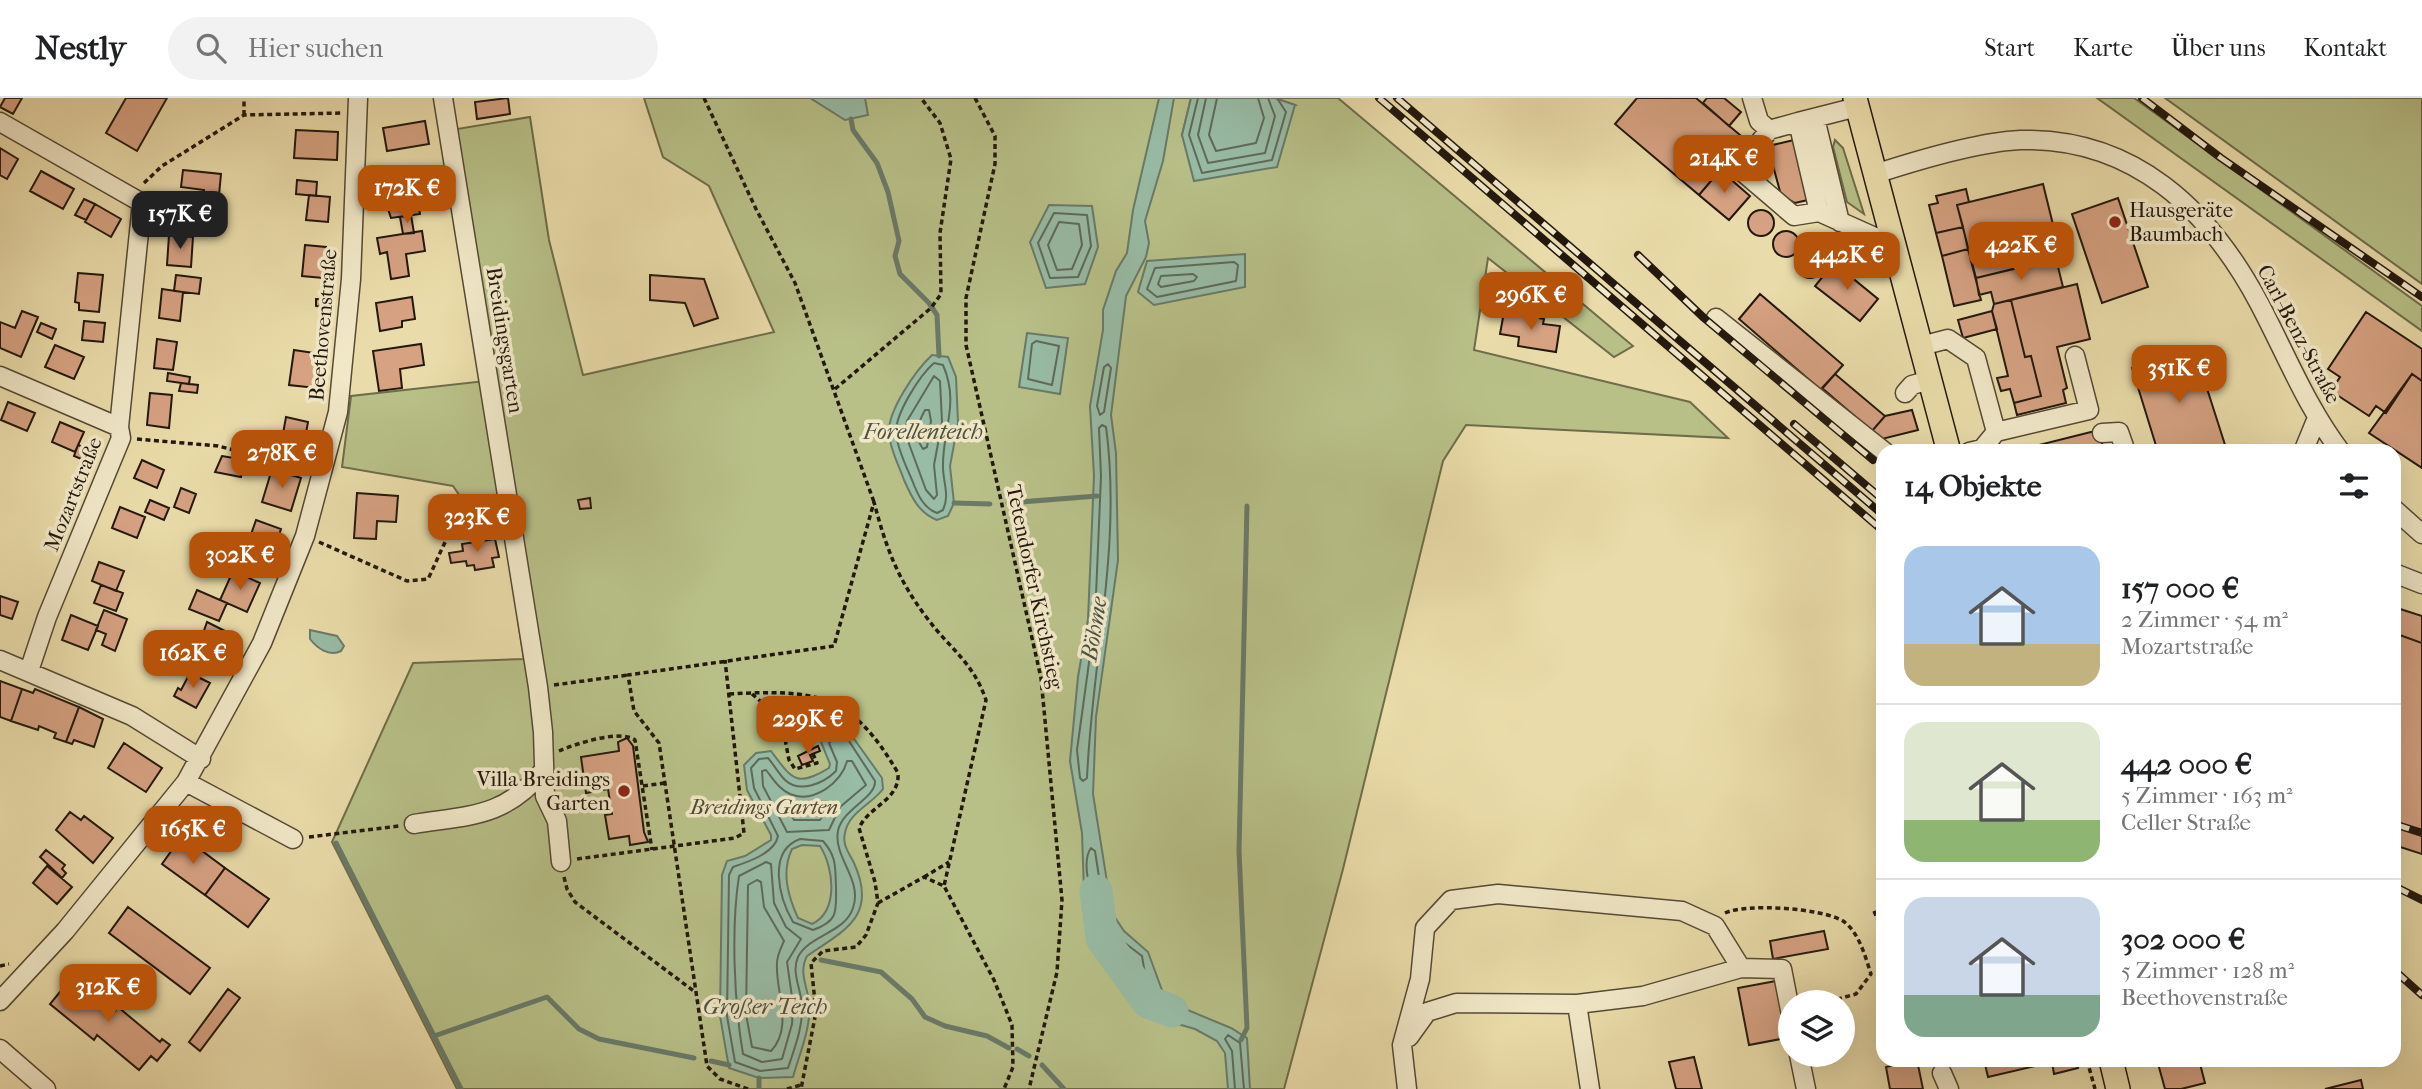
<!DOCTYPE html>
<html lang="de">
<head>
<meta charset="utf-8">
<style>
  :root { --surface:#fff; --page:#f2f2f2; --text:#202124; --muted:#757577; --line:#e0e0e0; --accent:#b45309 }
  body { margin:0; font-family:"IM FELL French Canon",serif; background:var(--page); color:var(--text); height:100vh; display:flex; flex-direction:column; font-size:26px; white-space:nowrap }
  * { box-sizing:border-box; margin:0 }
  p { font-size:23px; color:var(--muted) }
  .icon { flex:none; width:38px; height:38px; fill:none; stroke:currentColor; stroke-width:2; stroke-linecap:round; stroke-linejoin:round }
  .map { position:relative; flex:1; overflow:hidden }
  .drawer { position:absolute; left:1876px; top:346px; width:525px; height:623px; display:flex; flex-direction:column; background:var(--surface); border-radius:21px; box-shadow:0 7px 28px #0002 }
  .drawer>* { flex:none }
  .controls { position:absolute; left:1778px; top:892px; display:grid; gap:14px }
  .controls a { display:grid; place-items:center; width:77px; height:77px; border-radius:50%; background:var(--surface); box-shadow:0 7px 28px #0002; font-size:35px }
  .price { position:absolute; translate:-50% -60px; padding:0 16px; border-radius:14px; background:var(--accent); color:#fff; font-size:23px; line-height:46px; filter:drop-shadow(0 2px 4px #0008) }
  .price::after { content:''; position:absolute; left:50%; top:42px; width:21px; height:16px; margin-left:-10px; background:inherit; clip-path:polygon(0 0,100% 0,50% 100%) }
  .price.on { background:#222; color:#fff }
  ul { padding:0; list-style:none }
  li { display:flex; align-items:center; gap:21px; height:175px; padding:0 28px }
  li+li { border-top:2px solid var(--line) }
  li span { display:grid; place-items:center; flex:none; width:196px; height:140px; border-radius:21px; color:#555 }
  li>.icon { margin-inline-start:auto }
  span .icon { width:84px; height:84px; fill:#fffc; stroke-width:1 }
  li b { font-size:30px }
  h2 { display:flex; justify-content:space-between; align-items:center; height:84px; padding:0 28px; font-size:30px }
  header { display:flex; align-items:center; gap:42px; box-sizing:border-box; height:98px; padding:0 35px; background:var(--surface); border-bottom:2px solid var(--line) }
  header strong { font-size:33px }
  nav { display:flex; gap:38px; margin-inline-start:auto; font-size:24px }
  .search { width:490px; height:63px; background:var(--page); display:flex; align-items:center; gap:18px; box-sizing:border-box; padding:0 24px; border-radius:38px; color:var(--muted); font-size:26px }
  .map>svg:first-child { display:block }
  .green { fill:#b8c088; stroke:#6e6c4b; stroke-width:2 }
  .water { fill:#98bca6; stroke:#697a69; stroke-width:2; fill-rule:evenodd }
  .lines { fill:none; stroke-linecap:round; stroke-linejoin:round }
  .shore { stroke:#5e6a5a; stroke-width:2 }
  .stream { stroke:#697a69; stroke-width:5 }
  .river { stroke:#98bca6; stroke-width:33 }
  .building { fill:#d6a282; stroke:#23180e; stroke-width:2 }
  .minor-casing { stroke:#554935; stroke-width:21 }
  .major-casing { stroke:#23180e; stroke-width:26 }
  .path { stroke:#23180e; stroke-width:3.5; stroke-dasharray:5 3.5; stroke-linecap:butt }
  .minor { stroke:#f1e8c8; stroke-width:18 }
  .major { stroke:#eadcaa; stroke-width:23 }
  .rail-casing { stroke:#23180e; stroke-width:8 }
  .rail { stroke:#f1e8c8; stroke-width:5; stroke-dasharray:16; stroke-linecap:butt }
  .poi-dot { fill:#8f2418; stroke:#f1e8c8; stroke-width:2.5 }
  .labels { text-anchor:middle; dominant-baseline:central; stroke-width:7; stroke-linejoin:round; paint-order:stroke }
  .poi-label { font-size:21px; fill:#23180e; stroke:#f1e8c8; text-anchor:start }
  .street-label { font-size:21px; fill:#23180e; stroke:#f1e8c8 }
  .park-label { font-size:21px; font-style:italic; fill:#504a33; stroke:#f1e8c8 }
  .water-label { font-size:23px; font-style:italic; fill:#4c5143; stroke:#f1e8c8 }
</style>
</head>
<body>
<header>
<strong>Nestly</strong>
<div class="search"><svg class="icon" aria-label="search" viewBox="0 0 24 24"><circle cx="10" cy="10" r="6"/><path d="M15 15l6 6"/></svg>Hier suchen</div>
<nav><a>Start</a><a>Karte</a><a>Über uns</a><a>Kontakt</a></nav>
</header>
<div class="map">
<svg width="2422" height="991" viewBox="0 0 2422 991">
  <rect width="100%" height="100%" fill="#eadcaa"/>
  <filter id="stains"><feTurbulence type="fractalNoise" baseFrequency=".00286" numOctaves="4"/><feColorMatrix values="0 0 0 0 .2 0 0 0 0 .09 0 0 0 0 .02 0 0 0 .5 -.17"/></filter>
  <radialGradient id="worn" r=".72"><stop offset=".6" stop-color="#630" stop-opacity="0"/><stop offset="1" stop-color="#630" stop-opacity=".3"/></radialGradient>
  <path class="green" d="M644,0H1191L1182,37L1295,7L1275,0H1338L1633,248L1614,259L1488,160L1474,252L1690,304L1728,340L1466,327L1443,363L1343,771L1284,991H457L332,744L413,565L524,561L518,523L533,521L457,31L530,19L549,142L583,277L774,234L709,88L663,59Z
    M2097,0H2134L2422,208V233Z
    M2165,0H2422V186Z
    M1835,42L1843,50L1864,116L1847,104L1833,49Z
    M485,283L503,403L466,407L453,388L342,369L351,298Z"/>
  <path class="water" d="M810,0H865L868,17L845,22Z
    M1159,0H1174L1163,63L1145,123L1149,145L1146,159L1126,198L1111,317L1116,355L1118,462L1096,619L1093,696L1112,815L1124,833L1148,854L1166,903L1231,930L1247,940L1250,991H1228L1225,955L1217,943L1195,931L1171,924L1149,912L1133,878L1099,832L1084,793L1082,735L1070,663L1078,579L1088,521L1094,378L1090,308L1103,232V212L1116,173L1127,155L1133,112Z
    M1191,0H1275L1295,7L1277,69L1194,83L1182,37Z
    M1049,107L1092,108L1098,149L1085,186L1046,190L1030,144Z
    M1245,156V189L1154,207L1138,194L1147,163Z
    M1027,235L1068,240L1060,296L1019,289Z
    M932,257L948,259L956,279L958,325L950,368L954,405L948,418L937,422C919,415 912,400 904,382C899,368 890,351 889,336C887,313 916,272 932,257Z
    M310,532L337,538L344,548L341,553C329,559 317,550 310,541Z
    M847,631L882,680L883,691C872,706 848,715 845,735C842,747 849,755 854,765C878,818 845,832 807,858C799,873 806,886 809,902C812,928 800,954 793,979L759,980L729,970L720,918L722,777L727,763L745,758L771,742V737L747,692L744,667L756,655L771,653C792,681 796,690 829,670L830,666L821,644C827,633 834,632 847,631ZM802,747L820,748C834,770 839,813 812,826L798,820C788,798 781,774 792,751Z"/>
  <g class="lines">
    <path class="shore" d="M1198,0L1189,37L1202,75L1272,62L1286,14L1277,0
      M1206,0L1198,37L1208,65L1265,55L1275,18L1268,0
      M1217,0L1209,37L1216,53L1256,45L1264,20L1258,0
      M1054,115L1087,117L1091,148L1078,179L1050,180L1038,145Z
      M1059,124L1079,126L1082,147L1072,171L1057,172L1048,147Z
      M1234,164L1238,167L1236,183L1157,199L1147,191L1155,170Z
      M1193,176L1197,179L1194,183L1161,189L1158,186L1161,178Z
      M1036,243L1059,248L1052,287L1028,281L1032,246Z
      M934,265L943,267C960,306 942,333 943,369C943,384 950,398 943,412L937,415C923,410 917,395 912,382C906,368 897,350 896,335C895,316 920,277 934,265Z
      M1108,266L1111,270L1104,314L1100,317L1097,308L1104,269Z
      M934,278L940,283L942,324L934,367L937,397L934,401L926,392L905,335L907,323Z
      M929,312L931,323L927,349L923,351C913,337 917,327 925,312Z
      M1102,327L1106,329C1122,447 1092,562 1087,680L1083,683L1080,680L1077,652L1095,521L1101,378L1099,330Z
      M835,639L847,640L875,683C876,700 842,711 838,733C833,759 863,782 853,810C845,835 809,837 798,859C791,874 801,891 802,907C803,929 795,949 788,970L760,973L735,964L727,918L729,777L733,769C748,764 775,755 778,738L754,690L751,670L759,661L768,660C774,667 779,676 785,682C800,696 824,685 836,673L837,664L829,645Z
      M847,663H852L866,687L840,709L829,732L787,734L763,688L762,673L766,672C774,682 779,691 790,696C814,706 842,684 847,663Z
      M825,703L829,707L820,722H794L788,712L790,708Z
      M800,741L823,743C837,759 835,769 836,789C836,813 839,823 813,832L793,824C779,800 767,753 800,741Z
      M1091,750L1095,753L1103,805L1101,808C1088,799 1082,762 1091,750Z
      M766,764L771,766L774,805L786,829L801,841L787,864L793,906L792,926L782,961L762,964L743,956C734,904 731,829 739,778Z
      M757,782L761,784L764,809L784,843C781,850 777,857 777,865C775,893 794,929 771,953L752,949L746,916L748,787Z
      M1117,839L1142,858L1146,882L1141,881L1116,844Z
      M1235,991L1232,953L1225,941L1228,937L1240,945L1244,991"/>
    <path class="stream" d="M851,21L853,32L877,65L888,94L899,143L895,158L900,176L929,205L937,217L939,258
      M954,405L990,406
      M1008,405L1097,398
      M336,745L461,991
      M821,862L881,874L912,901L925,919L945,928L987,938L1009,950
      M437,937L547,899L579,931L599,941L694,960
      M1241,942L1247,930L1239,753L1247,408
      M1017,951L1029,958
      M711,963L729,967
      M1042,967L1064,991
      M759,991V980"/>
    <path class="river" d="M1096,793L1102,840L1148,904L1172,913"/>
  </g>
  <path class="building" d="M5,0H22L13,16L0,9Z
    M126,0H167L137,53L106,35Z
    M508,0L510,16L477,21L475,4Z
    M1637,0H1696L1746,42L1699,97L1615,26Z
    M1707,0H1724L1741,14L1729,28L1703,5Z
    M425,23L429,46L387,53L383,30Z
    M296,32L338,34L337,62L294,60Z
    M1794,42L1808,102L1795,105L1781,97L1769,53L1773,47Z
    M0,50L18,61L7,81L0,77Z
    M183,72L221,76L217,118L201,116L204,92L181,89Z
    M1720,72L1750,98L1729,122L1699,97Z
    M41,73L74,91L63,111L30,93Z
    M428,76L432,99L417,101L420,116L391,120L383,96L413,89L412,79Z
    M297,82L317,84L316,98L296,96Z
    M2043,86L2061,159L1976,180L1957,107Z
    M1966,91L1969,104L1957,107L1963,129L1936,135L1929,107L1938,105L1936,98Z
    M309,97L330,99L328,124L306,122Z
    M2118,100L2148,189L2102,205L2072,116Z
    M84,101L95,106L86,122L75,117Z
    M95,106L121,121L111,139L85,124Z
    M1748 125a13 13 0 1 1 26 0a13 13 0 1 1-26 0Z
    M411,117L414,135L403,136L400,119Z
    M1963,129L1968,151L1942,158L1936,135Z
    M1773 146a13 13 0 1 1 26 0a13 13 0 1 1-26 0Z
    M422,133L425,153L406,156L409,178L391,181L387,154L380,156L377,140Z
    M169,137L193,139L191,169L167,167Z
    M305,147L326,149L323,180L302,178Z
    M1968,151L1981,202L1954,208L1942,158Z
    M1797 167a13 13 0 1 1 26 0a13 13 0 1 1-26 0Z
    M2056,161L2063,189L1994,206L1991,194L1979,197L1976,180Z
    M1834,165L1878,201L1860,223L1815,188Z
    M78,175L103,177L99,214L79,212V205L75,204Z
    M176,177L201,180L199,196L174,193Z
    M650,177L704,181L718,220L694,228L685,205L650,202Z
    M2077,186L2090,241L2057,249L2067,290L2063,292L2066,305L2017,317L2014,305L2041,298L2031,258L2025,259L2011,202Z
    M162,191L183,194L180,223L159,220Z
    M1760,196L1843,267L1821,292L1739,221Z
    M412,199L415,221L402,223V229L380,233L376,205Z
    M316,201L330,202L329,210L316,208Z
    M2011,202L2025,259L2031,258L2041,298L2014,305L2010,291L2001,293L1997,280L2008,278L1992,213L1994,206Z
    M22,213L38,219L21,259L0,250V224L15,230Z
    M1992,213L1997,231L1963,240L1958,222Z
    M1504,214L1544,221L1543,226L1560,228L1556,254L1518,248L1519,239L1500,236Z
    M2366,214L2422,251V283L2412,276L2386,315L2376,308L2369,318L2331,293L2340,279L2328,271Z
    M84,223L105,225L103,244L82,242Z
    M41,225L56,231L52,241L37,234Z
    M157,241L177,244L173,272L154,270Z
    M421,246L424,267L400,271L402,290L379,293L373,253Z
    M55,247L84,259L74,281L45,269Z
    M2194,250L2226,350L2216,354H2158L2132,270Z
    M294,252L321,256L316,290L289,287Z
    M168,275L190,279L189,286L167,283Z
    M1835,276L1885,318L1872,333L1822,290Z
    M2412,276L2422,283V370L2369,335Z
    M181,285L198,287L197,295L179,293Z
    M150,295L172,297L169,330L147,327Z
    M8,304L35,315L27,333L1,322Z
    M1912,312L1918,332L1882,341L1872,333L1885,318Z
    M286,319L308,324L303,352L281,347Z
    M60,324L84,334L75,354L52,344Z
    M2099,332L2104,354L2015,353Z
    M78,347L97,354L93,366L74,358Z
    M222,358L245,362L241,379L215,374Z
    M142,362L164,372L157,390L134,380Z
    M272,371L301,380L291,413L262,404Z
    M181,390L196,396L189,415L174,409Z
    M357,395L398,398L396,424L377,423L376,441L354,440Z
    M590,400L591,410L580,411L578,402Z
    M150,402L169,410L164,422L145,414Z
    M120,409L145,419L137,440L112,430Z
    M256,422L281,431L270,463L245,454Z
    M495,441L499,459L492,460L494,469L475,472L474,467L467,468L466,463L451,465L449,455L463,453L462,446Z
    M99,464L124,473L116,493L92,483Z
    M233,473L260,485L247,514L220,502Z
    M101,487L123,495L116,513L94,505Z
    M197,492L227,505L219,523L189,511Z
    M0,498L18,504L12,521L0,517Z
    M2394,509L2422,518V545L2394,535Z
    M104,512L127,521L115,553L102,547L106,536L96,532Z
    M71,517L98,528L88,552L62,542Z
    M207,524L233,537L220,564L197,553Z
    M2394,535L2422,545V756L2394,747Z
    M166,555L183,563L179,572L162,564Z
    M190,575L210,585L196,610L174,598L178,590L181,592Z
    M0,583L22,591L11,623L0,619Z
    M22,591L33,595L35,591L79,609L66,644L54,640L56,635L39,628L38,632L11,623Z
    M79,609L103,621L94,649L74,642L72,646L66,644Z
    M627,640L633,648L644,734L648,744L630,747L629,738L609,741L605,717L612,716L608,691L586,695L581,659L619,653L618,644Z
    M124,645L162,670L146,694L108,670Z
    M818,648L820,653L810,657L813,663L802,667L798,658Z
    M70,714L81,722L84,718L113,740L93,765L56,732Z
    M182,738L225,770L205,797L162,766Z
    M46,752L65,767L62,771L66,775L62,780L40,759Z
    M47,768L72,789L57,806L33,785Z
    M225,770L269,801L248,829L205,797Z
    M128,809L210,870L190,896L109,835Z
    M1824,833L1828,851L1773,861L1770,843Z
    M73,878L115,913L118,909L160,944L162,941L170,947L157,963L151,958L139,972L97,937L94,942L50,906Z
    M1776,883L1786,940L1749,947L1738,890Z
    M228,891L240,900L200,953L189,944Z
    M1694,959L1702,991H1676L1669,964Z
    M1917,962L1923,991H1890L1886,969Z
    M1984,962H2076L2078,970L2054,976L2052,964L1988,979Z
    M2157,962H2199L2205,985L2181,991H2165Z
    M2361,982L2363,991H2325Z"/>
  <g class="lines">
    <defs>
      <path id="minor" d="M443,0L538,589L543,634L545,698L557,723L561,764
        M1752,0L1759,23L1769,32
        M1857,9L1798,24L1819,114L1895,148
        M1815,20L1840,124
        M0,24L142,105L119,329L121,340L47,519L29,573
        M1798,24L1769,32L1739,71L1794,118L1819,114
        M1875,76C1915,63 1978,44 2020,42C2133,39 2209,111 2259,205C2286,256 2306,308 2341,354
        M1716,220L1885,354
        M1921,248L1948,241L1976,260L1996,334L1982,351L1969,354
        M0,278L119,329
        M1905,295L1912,287L1930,282
        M1996,334L2089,312L2075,258
        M2102,335L2119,334L2126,354
        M2303,354L2317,320
        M2394,411L2422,436
        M2394,475L2422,486
        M0,562L132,618L201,661
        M186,684L293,741
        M414,726C469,717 504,720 543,673
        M0,903L65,833L186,684L262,545L305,438L338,314L351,181L358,0
        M1577,906L1590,991
        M1409,939L1427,914L1456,905L1577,906L1643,898L1741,870
        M0,951L46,991
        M1799,957L1806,991
        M1942,975L1949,991
        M1407,991L1402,947L1420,881L1425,830L1451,802L1498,796L1682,813L1715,828L1741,870L1782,871L1790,912"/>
      <path id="major" d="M1855,0L1949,354
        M2111,962L2118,991"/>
    </defs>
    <use href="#minor" class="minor-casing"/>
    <use href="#major" class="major-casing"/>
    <path class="path" d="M704,0L756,111L795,185L874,404
      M975,0L995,38V66L966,200V247L1041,580L1062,802L1057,874L1029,991
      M244,17V0
      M144,85L162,68L244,17L342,15
      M835,291L931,210L941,196L940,135L951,61L940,25L921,0
      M137,341L218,348L305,370
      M319,444L407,483L428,481C446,445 449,418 492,410
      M554,587L628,577
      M729,596C817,591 852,596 898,675C900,702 869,708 859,730L875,784L878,805L866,837L856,849L823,853L811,865L816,914L801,991
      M752,596L807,643L811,652
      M782,625L789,662L795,671L817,665L813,656
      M559,653C575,646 620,631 635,642L652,752
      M643,688L665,685
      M309,739L399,728
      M577,761L735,740L744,735L725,562
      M564,779L567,791L575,804L695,894
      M924,779L949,764
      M878,805L924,779L944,788L994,882L1012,927L1013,969L1004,991
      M1874,813L1883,835
      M1725,815C1746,805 1822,810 1843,823C1859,834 1865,858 1871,876L1856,896L1823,905
      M0,868L9,866
      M2087,962L2095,991
      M748,991L720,981L707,968L659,645L634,613L628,577L834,548L874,404C886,450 898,482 927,520C950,551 973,564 986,602L944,788
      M787,991L801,987"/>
    <use href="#minor" class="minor"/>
    <use href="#major" class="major"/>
    <defs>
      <path id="rail" d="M1379,0L1883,433
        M1397,0L1883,417
        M2142,0L2221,60L2422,199
        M1638,157L1704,220L1873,362
        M1794,326L1881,400
        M2394,726L2422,735
        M2394,788L2422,802
        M2394,872L2422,897"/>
    </defs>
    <use href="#rail" class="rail-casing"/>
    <use href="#rail" class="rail"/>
  </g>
  <g class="poi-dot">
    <circle cx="2115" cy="124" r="7"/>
    <circle cx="624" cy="693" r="7"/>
  </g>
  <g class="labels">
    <g class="poi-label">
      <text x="2129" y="112">Hausgeräte<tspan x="2129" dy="24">Baumbach</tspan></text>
      <text x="610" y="681" text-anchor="end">Villa Breidings<tspan x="610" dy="24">Garten</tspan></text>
    </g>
    <g class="street-label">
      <text transform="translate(323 227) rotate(-85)">Beethovenstraße</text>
      <text transform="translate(2299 236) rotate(62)">Carl-Benz-Straße</text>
      <text transform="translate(505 242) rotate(81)">Breidingsgarten</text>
      <text transform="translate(73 396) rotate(-68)">Mozartstraße</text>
      <text transform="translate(1035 489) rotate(78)">Tetendorfer Kirchstieg</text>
    </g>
    <g class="park-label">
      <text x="764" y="709">Breidings Garten</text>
    </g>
    <g class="water-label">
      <text x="923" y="333">Forellenteich</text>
      <text transform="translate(1094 531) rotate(-81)">Böhme</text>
      <text x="765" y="908">Großer Teich</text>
    </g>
  </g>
  <rect width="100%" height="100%" filter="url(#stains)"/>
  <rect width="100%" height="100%" fill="url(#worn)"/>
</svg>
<div class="controls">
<a><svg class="icon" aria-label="layers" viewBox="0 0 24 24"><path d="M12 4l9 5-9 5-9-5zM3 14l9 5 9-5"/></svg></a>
</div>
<b class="price" style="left:1724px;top:97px">214K €</b>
<b class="price" style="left:407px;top:127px">172K €</b>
<b class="price on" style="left:180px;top:153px">157K €</b>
<b class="price" style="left:2021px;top:184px">422K €</b>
<b class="price" style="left:1847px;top:194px">442K €</b>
<b class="price" style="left:1531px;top:234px">296K €</b>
<b class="price" style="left:2179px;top:307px">351K €</b>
<b class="price" style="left:282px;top:392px">278K €</b>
<b class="price" style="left:477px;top:456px">323K €</b>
<b class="price" style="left:240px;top:494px">302K €</b>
<b class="price" style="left:193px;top:592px">162K €</b>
<b class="price" style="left:808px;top:658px">229K €</b>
<b class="price" style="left:193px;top:768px">165K €</b>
<b class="price" style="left:108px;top:926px">312K €</b>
<section class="drawer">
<h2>14 Objekte<svg class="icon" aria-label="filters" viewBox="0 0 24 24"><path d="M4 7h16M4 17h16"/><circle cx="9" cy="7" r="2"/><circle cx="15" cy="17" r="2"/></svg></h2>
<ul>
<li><span style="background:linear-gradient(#a9c7e8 70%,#c2b280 0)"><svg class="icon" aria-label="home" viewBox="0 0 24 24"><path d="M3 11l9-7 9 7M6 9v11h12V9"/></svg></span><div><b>157 000 €</b><p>2 Zimmer · 54 m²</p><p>Mozartstraße</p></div></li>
<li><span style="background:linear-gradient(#dfe7d0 70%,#8fb573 0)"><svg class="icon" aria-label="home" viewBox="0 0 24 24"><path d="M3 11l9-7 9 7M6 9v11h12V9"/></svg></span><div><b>442 000 €</b><p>5 Zimmer · 163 m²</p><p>Celler Straße</p></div></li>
<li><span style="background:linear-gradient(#c9d6e8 70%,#7fa58c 0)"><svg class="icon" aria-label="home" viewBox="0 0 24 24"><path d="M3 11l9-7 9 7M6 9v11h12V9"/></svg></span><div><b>302 000 €</b><p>5 Zimmer · 128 m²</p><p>Beethovenstraße</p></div></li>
</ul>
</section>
</div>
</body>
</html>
